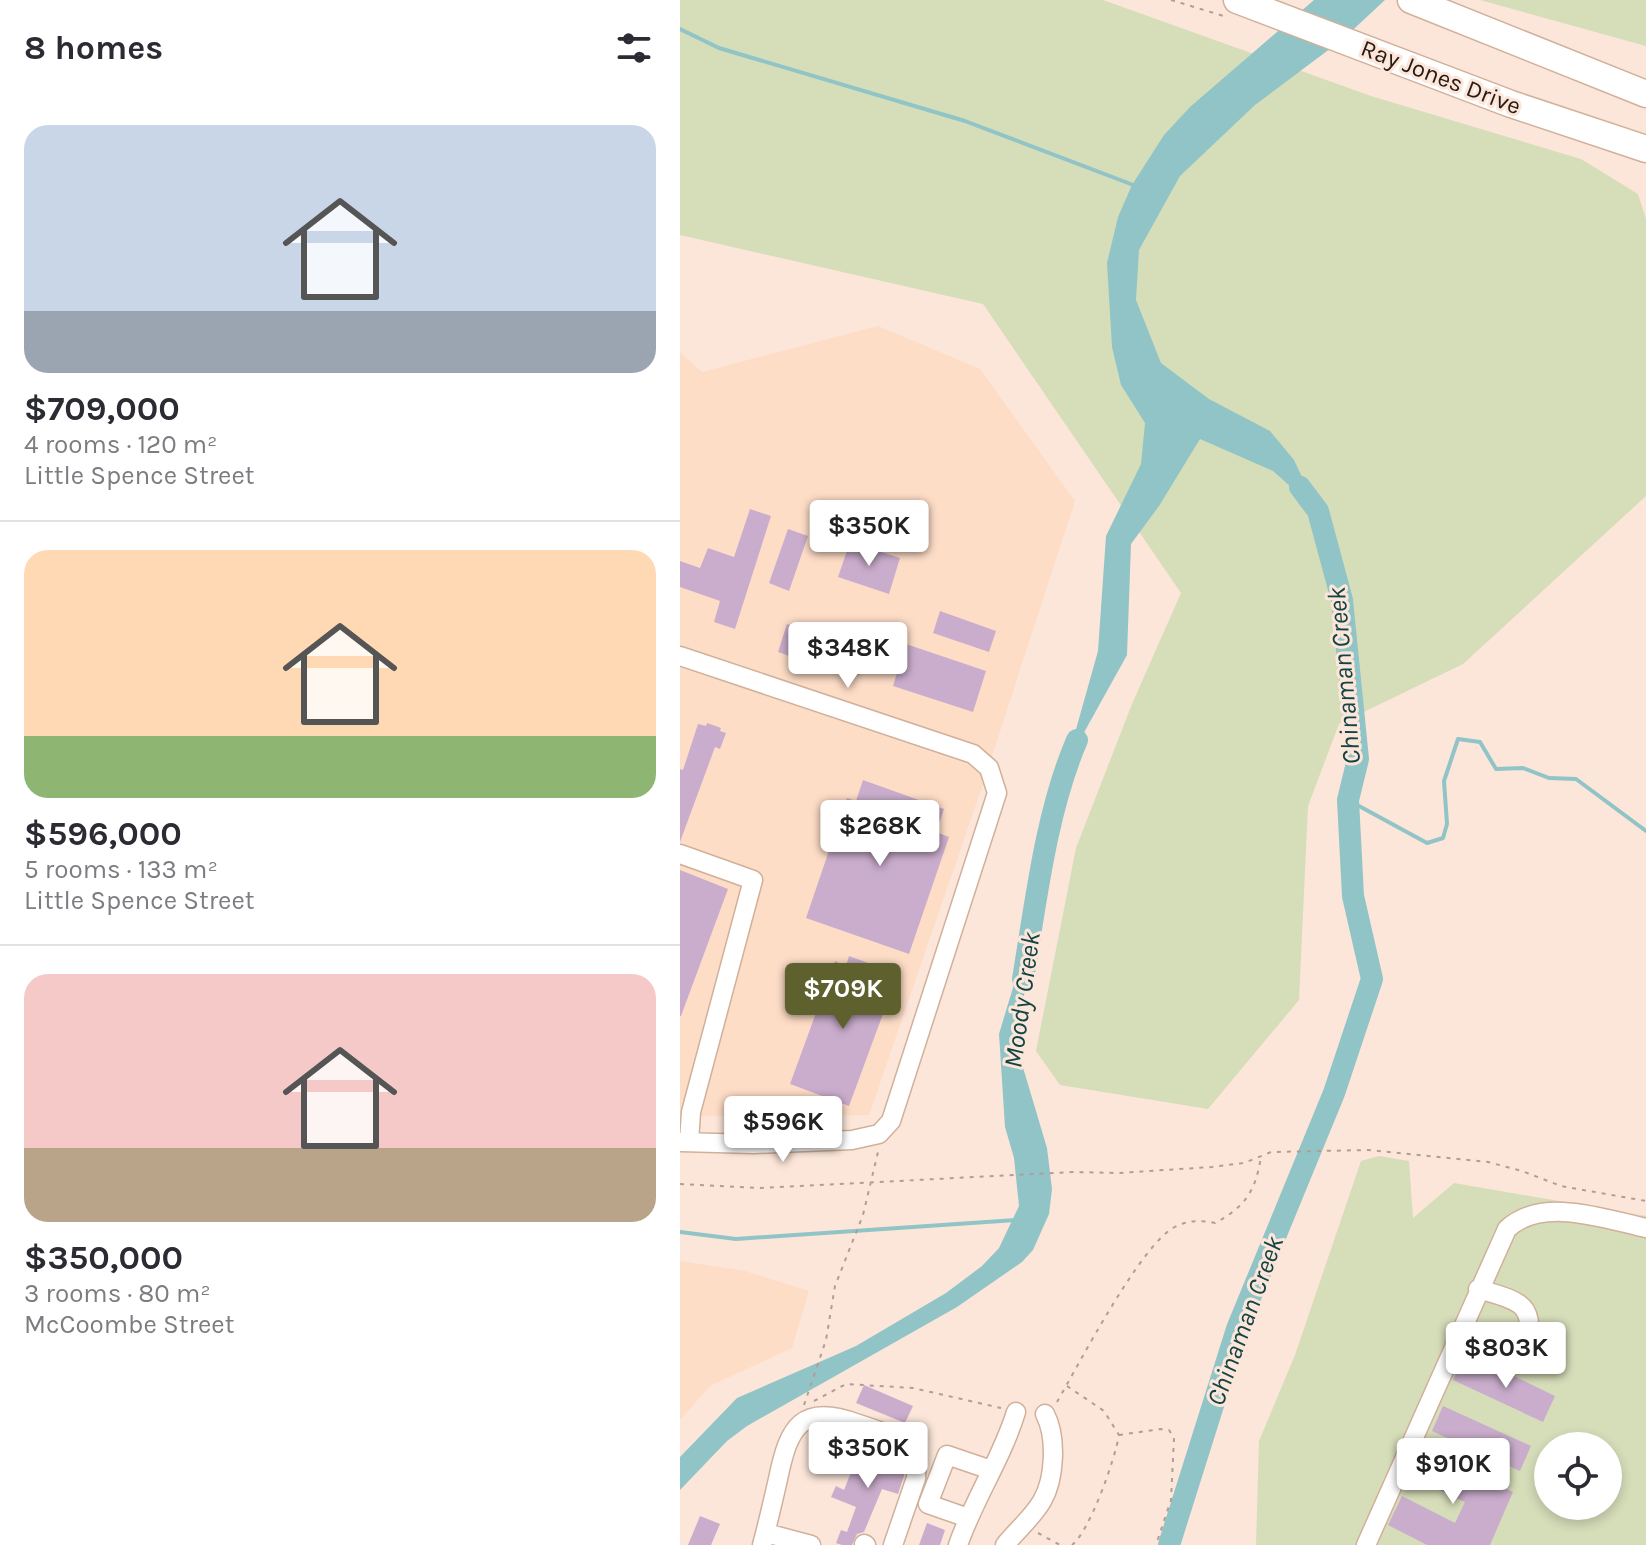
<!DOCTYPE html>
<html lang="en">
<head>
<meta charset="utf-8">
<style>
  :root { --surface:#fff; --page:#f2f2f3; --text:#2b2b33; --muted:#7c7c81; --line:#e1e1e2; --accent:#5e602d }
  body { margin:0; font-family:Karla,sans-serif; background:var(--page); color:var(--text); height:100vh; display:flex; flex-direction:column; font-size:30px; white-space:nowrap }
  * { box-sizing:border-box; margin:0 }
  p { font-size:26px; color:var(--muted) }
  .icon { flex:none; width:44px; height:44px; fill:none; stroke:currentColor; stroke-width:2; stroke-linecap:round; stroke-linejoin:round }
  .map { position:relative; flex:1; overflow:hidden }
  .drawer { display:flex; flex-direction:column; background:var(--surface); width:680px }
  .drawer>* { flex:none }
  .controls { position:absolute; left:854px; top:1432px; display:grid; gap:16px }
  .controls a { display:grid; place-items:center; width:88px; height:88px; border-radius:50%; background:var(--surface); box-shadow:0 4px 12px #0003; font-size:40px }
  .price { position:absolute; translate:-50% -68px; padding:0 18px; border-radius:8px; background:#fff; color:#222; font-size:26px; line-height:52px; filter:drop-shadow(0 2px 4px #0008) }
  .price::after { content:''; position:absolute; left:50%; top:48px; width:24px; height:18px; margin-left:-12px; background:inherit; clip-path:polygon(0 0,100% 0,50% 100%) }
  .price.on { background:var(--accent); color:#fff }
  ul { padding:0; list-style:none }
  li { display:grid; align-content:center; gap:16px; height:424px; padding:0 24px }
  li+li { border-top:2px solid var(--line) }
  li span { display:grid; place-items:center; height:248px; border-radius:24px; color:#555 }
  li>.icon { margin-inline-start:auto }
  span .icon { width:144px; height:144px; fill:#fffc; stroke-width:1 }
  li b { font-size:34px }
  h2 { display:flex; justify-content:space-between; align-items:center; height:96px; padding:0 24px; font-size:34px }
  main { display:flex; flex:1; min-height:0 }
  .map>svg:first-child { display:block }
  .built { fill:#feddc7 }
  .green { fill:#d6ddb9; fill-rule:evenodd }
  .water { fill:#91c4c7 }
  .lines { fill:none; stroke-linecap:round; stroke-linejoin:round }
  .stream { stroke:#91c4c7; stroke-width:4 }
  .river { stroke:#91c4c7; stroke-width:22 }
  .building { fill:#caadcc }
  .minor-casing { stroke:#d1b09b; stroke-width:21 }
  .highway-casing { stroke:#d1b09b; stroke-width:29 }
  .path { stroke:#b09e92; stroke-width:2; stroke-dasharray:4 6; stroke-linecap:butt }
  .minor { stroke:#fff; stroke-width:18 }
  .highway { stroke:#fff; stroke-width:26 }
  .labels { text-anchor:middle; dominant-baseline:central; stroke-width:6; stroke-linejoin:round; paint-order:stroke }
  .street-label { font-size:24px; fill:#271b13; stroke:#fce6d9 }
  .water-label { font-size:26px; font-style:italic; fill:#134345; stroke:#fce6d9 }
</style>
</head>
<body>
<main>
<section class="drawer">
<h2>8 homes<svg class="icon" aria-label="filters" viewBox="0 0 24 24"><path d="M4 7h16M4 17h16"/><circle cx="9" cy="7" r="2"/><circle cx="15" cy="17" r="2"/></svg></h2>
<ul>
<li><span style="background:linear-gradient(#c9d6e8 75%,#9aa5b1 0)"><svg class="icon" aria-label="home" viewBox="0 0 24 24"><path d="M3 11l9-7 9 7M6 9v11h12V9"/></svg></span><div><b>$709,000</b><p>4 rooms · 120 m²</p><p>Little Spence Street</p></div></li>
<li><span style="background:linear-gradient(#ffd9b3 75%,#8fb573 0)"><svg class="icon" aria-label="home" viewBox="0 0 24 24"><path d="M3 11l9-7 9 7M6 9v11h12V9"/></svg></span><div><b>$596,000</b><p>5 rooms · 133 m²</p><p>Little Spence Street</p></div></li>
<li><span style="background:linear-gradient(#f6c9c9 70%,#b9a48a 0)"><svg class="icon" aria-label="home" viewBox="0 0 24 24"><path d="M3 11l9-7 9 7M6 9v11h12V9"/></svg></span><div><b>$350,000</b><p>3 rooms · 80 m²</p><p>McCoombe Street</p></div></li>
</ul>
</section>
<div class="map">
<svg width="966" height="1545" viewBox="0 0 966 1545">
  <rect width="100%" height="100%" fill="#fce6d9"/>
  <path class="built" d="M198,326L300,369L395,501L299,796L189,1115L0,1116V352L22,372Z
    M0,1261L65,1271L129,1291L112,1348L30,1386L0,1420Z"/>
  <path class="green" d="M0,0H423L691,96L901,159L958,194L966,219V496L783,664L659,724L628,806L619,1000L528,1109L380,1085L356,1051L396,848L452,704L501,593L303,304L0,235Z
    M800,0H966V46Z
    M699,1156L729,1161L733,1218L774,1183L966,1216V1545H576L579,1441L615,1355L681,1161ZM868,1446H928V1506H868Z"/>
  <path class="water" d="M634,0H705L663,39L575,105L500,176L459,250L456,300L481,363L529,399L590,431L614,460L638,511L593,471L520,439L479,506L451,544L447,655L386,765L418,651L426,536L461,464L465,423L441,385L432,347L427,263L438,217L452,185L484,135L510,107Z
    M348,950L339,1054L367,1148L372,1189L369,1214L353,1250L342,1262L277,1307L67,1426L47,1441L0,1490V1457L57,1398L176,1346L266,1293L302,1266L319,1248L339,1206L334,1158L325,1127L319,1034L341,961Z"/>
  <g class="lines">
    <path class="stream" d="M0,29L39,48L285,121L456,186
      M668,800L747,843L763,838L767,824L764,781L778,739L800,742L816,769L843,768L869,778L896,779L966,831
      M0,1232L56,1239L336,1220"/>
    <path class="river" d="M343,979C356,901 366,812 397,740
      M489,1545L557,1329L654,1093L692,979L673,896L668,800L678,759L662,600L638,511L620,487"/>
  </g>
  <path class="building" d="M70,509L91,516L55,629L34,622L40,601L0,587V561L20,568L28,548L54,557Z
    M108,529L128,536L109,591L89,583Z
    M170,542L220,558L209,594L158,577Z
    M260,611L316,631L309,652L253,633Z
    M107,624L156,641L154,647L186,660L179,675L149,663L147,669L98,652Z
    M226,644L306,671L293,712L213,686Z
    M27,723L41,728L40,731L46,733L40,749L35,747L0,842V769L3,770L18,724L26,726Z
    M183,780L264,809L256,832L269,837L229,954L126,918L167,798L176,801Z
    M0,870L48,889L1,1016H0Z
    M169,956L202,968L199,978L214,984L169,1106L110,1084L155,961L166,966Z
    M782,1361L806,1371L825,1372L875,1396L863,1422L773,1380Z
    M184,1385L233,1406L225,1423L176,1403Z
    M763,1406L851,1446L840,1471L752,1431Z
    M744,1450L833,1492L810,1545H747L708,1525L722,1496L775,1523L785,1502L731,1477Z
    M179,1452L207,1462L210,1455L225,1461L224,1476L218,1494L202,1489L184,1532L177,1534L172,1545H162L156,1543L161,1530L167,1532L176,1507L151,1497L156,1486L164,1490Z
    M20,1516L40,1524L31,1545H8Z
    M247,1523L265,1530L260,1545H239Z"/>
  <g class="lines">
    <defs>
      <path id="minor" d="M0,656L293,754L309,768L317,793L211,1121L199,1134L172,1140L74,1144L0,1142
        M0,854L73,880L11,1112L9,1142
        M775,1343C788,1350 805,1362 820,1361C845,1359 860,1319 839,1304C828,1296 811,1293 798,1289
        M288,1518L248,1504L267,1455L311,1470
        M86,1533L131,1545
        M184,1544L186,1545
        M82,1545C88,1523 93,1501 98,1479C109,1426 121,1403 179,1424C199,1431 226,1438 237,1456L236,1478L213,1545
        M278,1545C294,1499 322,1458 336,1412
        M325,1545C337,1530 352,1518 362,1501C375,1479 377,1437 365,1414
        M686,1545L827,1229C862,1196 925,1219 966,1228"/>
      <path id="highway" d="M557,0L831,104L966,149
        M731,0L966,94"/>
    </defs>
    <use href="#minor" class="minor-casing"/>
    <use href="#highway" class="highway-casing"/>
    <path class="path" d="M491,0L547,17
      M0,1184L81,1188L393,1172L438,1173L532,1167L564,1163L591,1152L689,1150L808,1162L842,1171L881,1186L966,1201
      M387,1386L424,1411L439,1435C435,1459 410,1531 392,1545
      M134,1401L166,1384L233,1388L321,1408
      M377,1402C399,1364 459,1248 493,1228C507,1220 520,1220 535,1223C565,1207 576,1191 581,1156
      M124,1405L146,1340L155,1286L183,1215L198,1152
      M439,1435L481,1429L489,1430L494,1438L491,1500L476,1545
      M358,1533L380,1545"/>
    <use href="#minor" class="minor"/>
    <use href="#highway" class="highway"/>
  </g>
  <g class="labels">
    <g class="street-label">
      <text transform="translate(761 77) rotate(21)">Ray Jones Drive</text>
    </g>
    <g class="water-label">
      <text transform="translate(664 676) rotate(-95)">Chinaman Creek</text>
      <text transform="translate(342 1000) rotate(-82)">Moody Creek</text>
      <text transform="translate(565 1321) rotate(-70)">Chinaman Creek</text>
    </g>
  </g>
</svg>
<div class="controls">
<a><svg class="icon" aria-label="locate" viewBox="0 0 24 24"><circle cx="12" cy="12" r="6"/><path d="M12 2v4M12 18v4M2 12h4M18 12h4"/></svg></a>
</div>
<b class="price" style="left:189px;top:568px">$350K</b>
<b class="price" style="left:168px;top:690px">$348K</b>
<b class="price" style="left:200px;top:868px">$268K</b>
<b class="price on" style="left:163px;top:1031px">$709K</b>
<b class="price" style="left:103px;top:1164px">$596K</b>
<b class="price" style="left:826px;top:1390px">$803K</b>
<b class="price" style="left:188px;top:1490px">$350K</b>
<b class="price" style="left:773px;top:1506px">$910K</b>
</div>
</main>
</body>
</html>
